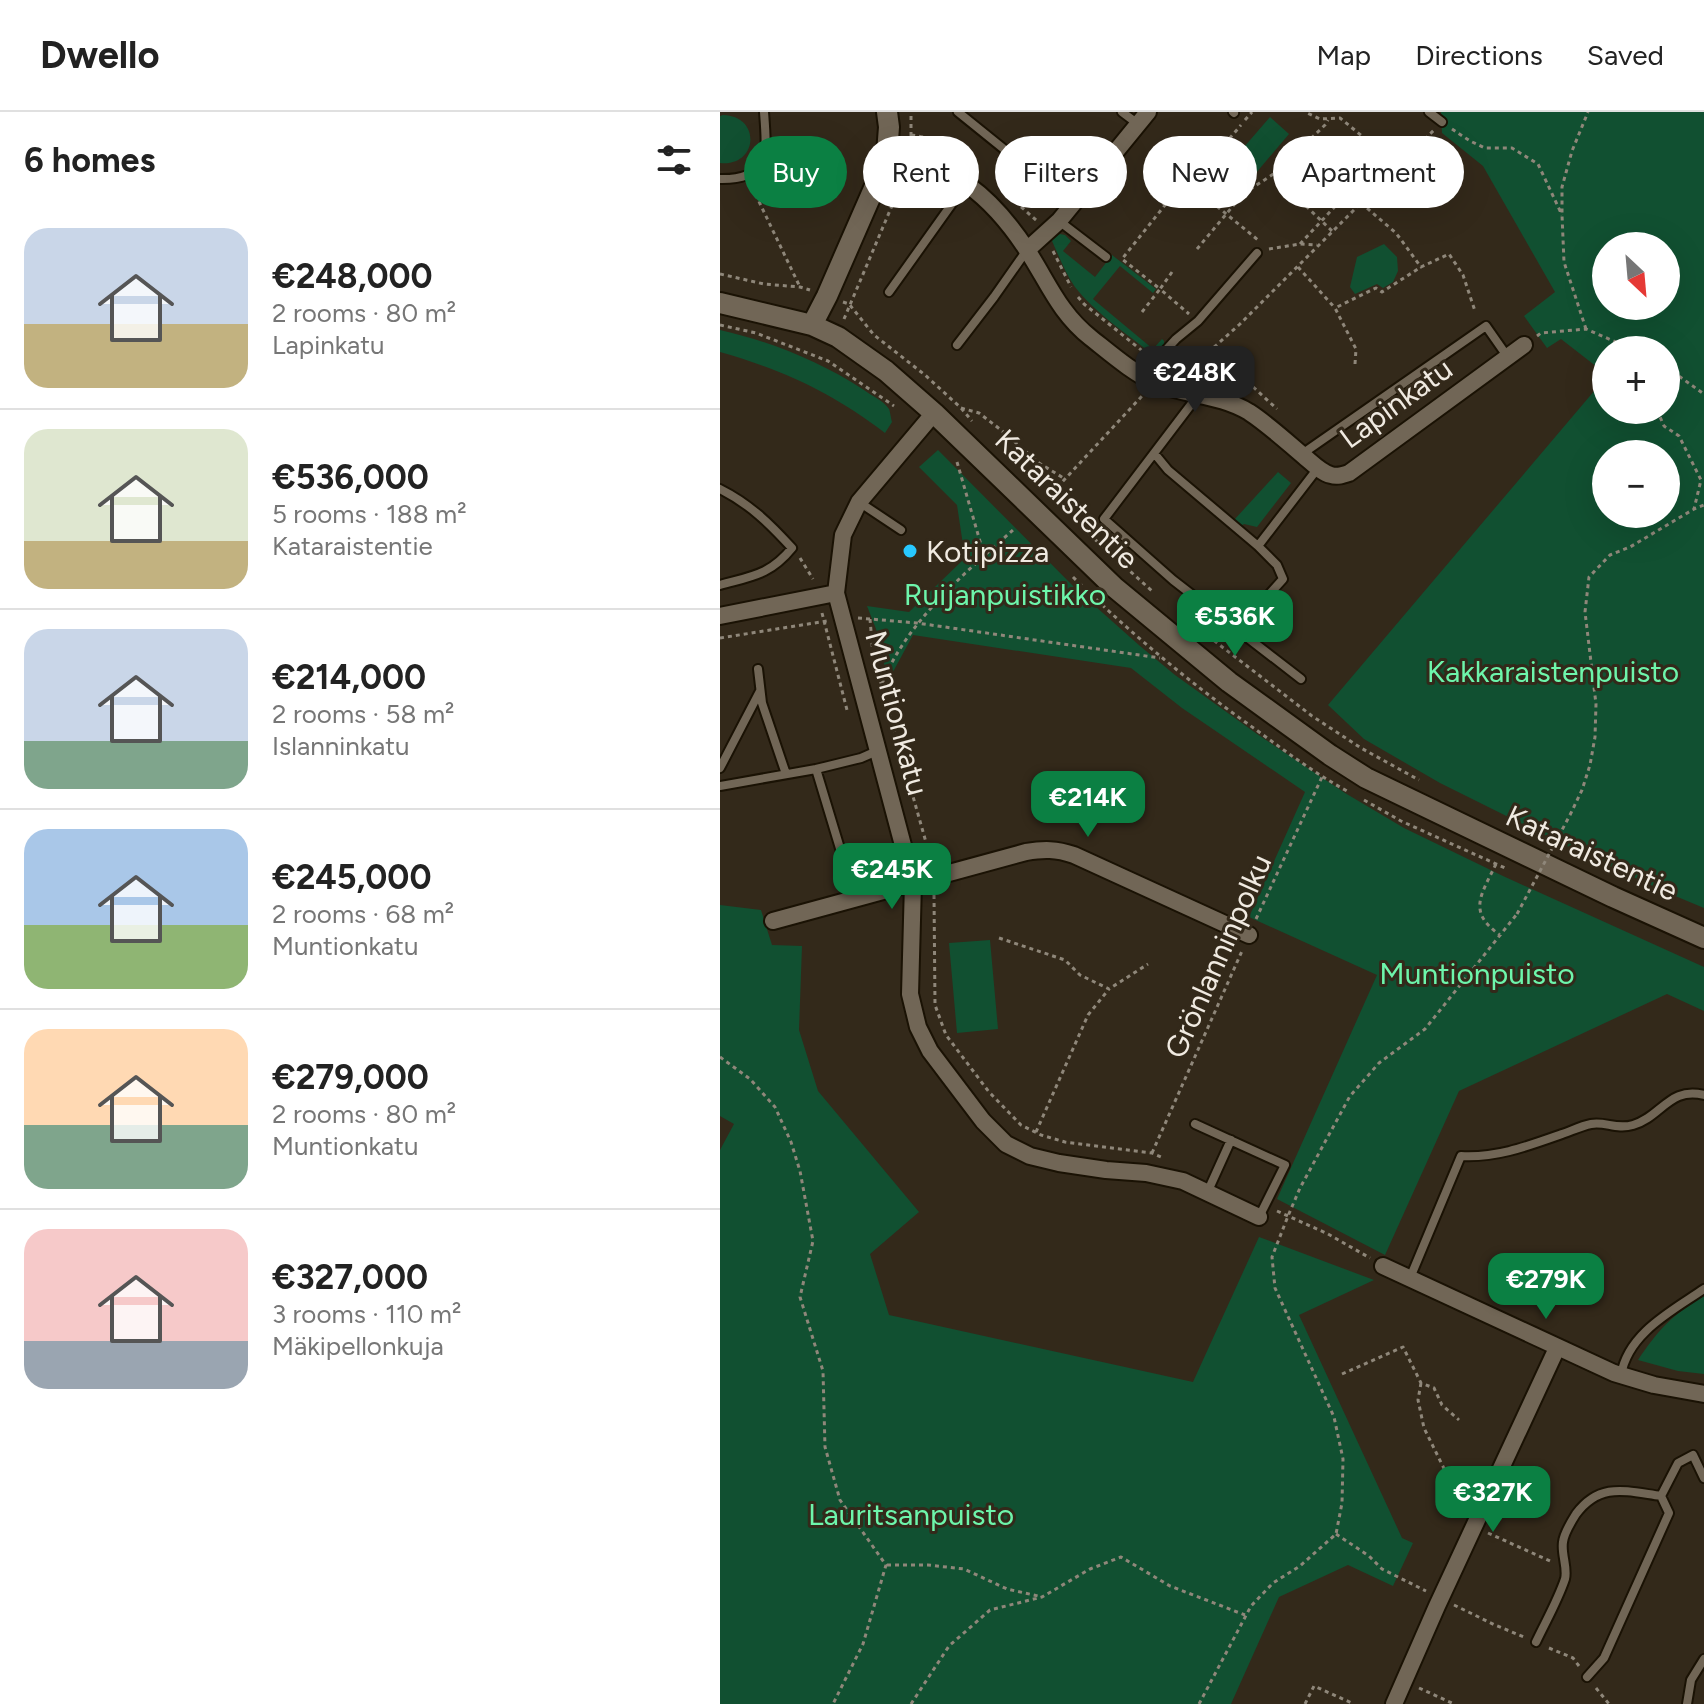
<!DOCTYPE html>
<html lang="en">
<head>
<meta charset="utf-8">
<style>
  :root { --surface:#fff; --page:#f6f6f6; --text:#222; --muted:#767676; --line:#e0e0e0; --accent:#0b8043 }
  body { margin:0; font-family:Figtree,sans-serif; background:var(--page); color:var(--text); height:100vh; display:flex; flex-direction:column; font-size:30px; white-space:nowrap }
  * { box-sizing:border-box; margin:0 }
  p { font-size:26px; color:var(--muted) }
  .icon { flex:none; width:44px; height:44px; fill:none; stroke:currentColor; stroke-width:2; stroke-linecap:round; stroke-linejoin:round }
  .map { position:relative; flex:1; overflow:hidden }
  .drawer { display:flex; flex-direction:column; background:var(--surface); width:720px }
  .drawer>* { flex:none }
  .hud { position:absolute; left:24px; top:24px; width:760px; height:72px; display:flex; gap:16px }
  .needle { width:52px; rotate:154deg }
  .fabs { position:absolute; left:872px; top:120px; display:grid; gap:16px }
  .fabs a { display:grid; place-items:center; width:88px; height:88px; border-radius:50%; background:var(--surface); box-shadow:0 8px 32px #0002; font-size:40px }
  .price { position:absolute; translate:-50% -68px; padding:0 18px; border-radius:16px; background:var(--accent); color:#fff; font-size:26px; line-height:52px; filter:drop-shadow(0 2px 4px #0008) }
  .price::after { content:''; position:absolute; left:50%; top:48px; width:24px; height:18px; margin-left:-12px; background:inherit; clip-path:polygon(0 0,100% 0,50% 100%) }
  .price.on { background:#222; color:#fff }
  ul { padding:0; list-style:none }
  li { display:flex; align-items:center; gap:24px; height:200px; padding:0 24px }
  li+li { border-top:2px solid var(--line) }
  li span { display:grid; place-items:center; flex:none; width:224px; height:160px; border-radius:24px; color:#555 }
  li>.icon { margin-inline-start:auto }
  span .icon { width:96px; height:96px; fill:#fffc; stroke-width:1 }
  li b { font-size:34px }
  h2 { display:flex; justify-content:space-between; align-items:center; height:96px; padding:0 24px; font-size:34px }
  .pill { padding:0 28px; border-radius:36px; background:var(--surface); box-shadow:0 8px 32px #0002; font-size:28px; line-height:72px }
  .pill.on { background:var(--accent); color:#fff }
  header { display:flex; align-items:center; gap:48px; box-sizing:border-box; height:112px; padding:0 40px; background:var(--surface); border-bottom:2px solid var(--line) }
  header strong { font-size:38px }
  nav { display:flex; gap:44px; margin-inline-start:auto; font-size:28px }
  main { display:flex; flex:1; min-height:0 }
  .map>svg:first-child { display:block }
  .green { fill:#115031; fill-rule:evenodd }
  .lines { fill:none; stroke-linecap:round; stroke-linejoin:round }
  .service-casing { stroke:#1a1204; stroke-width:12 }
  .minor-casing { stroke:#1a1204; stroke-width:20 }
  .tertiary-casing { stroke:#1a1204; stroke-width:24 }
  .path { stroke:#8f877a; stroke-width:3; stroke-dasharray:4 4; stroke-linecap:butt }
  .service { stroke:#716656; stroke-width:8 }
  .minor { stroke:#716656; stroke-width:16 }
  .tertiary { stroke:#716656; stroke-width:20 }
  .path-bridge { stroke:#8f877a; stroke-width:3; stroke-dasharray:4 4; stroke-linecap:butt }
  .poi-dot { fill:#28c8ff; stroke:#33291a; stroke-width:3 }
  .labels { text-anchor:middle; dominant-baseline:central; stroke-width:6; stroke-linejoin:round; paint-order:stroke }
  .street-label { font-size:30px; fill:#f0eae1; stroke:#33291a }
  .poi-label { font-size:30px; fill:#f0eae1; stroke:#33291a; text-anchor:start }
  .park-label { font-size:30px; fill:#6df5ab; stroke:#33291a }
</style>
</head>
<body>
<header>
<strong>Dwello</strong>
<nav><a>Map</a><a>Directions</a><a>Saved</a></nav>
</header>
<main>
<section class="drawer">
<h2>6 homes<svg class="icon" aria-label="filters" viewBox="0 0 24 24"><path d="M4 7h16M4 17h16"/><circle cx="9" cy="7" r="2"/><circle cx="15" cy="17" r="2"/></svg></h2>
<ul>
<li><span style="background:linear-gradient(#c9d6e8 60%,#c2b280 0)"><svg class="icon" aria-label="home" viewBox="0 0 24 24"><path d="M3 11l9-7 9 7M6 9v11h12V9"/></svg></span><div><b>€248,000</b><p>2 rooms · 80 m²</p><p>Lapinkatu</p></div></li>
<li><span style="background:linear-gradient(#dfe7d0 70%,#c2b280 0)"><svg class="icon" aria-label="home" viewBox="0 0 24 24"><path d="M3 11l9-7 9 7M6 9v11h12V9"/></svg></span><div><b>€536,000</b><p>5 rooms · 188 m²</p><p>Kataraistentie</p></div></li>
<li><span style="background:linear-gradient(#c9d6e8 70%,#7fa58c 0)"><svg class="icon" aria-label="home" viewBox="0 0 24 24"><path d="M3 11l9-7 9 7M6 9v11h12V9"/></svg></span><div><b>€214,000</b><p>2 rooms · 58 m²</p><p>Islanninkatu</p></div></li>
<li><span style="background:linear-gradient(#a9c7e8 60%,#8fb573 0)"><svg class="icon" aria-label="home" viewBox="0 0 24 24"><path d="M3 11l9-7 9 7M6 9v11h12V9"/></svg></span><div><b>€245,000</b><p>2 rooms · 68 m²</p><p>Muntionkatu</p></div></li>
<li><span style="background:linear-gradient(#ffd9b3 60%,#7fa58c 0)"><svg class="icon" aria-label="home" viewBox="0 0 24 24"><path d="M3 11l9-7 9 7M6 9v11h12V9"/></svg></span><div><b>€279,000</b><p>2 rooms · 80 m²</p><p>Muntionkatu</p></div></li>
<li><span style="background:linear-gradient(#f6c9c9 70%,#9aa5b1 0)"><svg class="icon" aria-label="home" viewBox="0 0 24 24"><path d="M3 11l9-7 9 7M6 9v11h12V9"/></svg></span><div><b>€327,000</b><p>3 rooms · 110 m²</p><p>Mäkipellonkuja</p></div></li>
</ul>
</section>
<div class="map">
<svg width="984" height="1592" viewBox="0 0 984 1592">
  <rect width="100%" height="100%" fill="#33291a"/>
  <path class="green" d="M721,0H984V796L948,781L855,738L720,671L644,627L608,593L886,265V298H946V238H886V262L841,227L827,236L804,204L835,180L763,54L722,21ZM886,134H946V194H886ZM886,342H946V402H886Z
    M3,3C42,4 38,55 0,51V4Z
    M550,5L569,22L525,74L505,57Z
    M340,122L345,123L351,129L343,139L375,165L392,143L436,177L433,181L400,154L373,187L433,237L442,227L444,229V232L435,242H432C406,221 375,201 355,175C345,161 339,144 332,129L334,125Z
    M664,132L677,145L678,159L673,170L663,176L657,172L635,182L630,175L637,145Z
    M0,218C52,230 99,249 144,278C152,284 164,289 169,297C170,299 171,307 172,310L165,321C113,281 63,258 0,240Z
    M218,338L357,478L420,534L455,563L537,622L625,681L684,716L783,764L984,855V899L947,882L739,979L665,1143L557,1087L657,863L529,805L585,680L462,596L411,556L193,523L168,569L156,517L147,494L189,500L245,446L237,393L199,355Z
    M558,360L571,371L537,415L524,412L521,414L514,408Z
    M0,793L41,798L52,833L82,834L79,918L98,979L199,1100L150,1142L169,1203L473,1270L539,1125L654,1168L579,1203L682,1426L693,1431L673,1474L628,1453L559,1485L511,1592H0V1038L14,1012L0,1004Z
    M270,828L278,917L237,921L229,831Z
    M984,1184V1262L958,1259L918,1248C938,1218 953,1202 984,1184Z"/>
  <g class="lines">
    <defs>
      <path id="service" d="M238,0L352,92
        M402,0L418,12
        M513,0L514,1
        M709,0L722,10
        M0,67C51,68 47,40 44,0
        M339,109L386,145
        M169,180L246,72
        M237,233L274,185L307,138
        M423,263L456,227L478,209L537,141
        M479,282L384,407L453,468L581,567
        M434,341L448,358L538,434
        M582,342L766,214L787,244
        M0,377C30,392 50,412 72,436C50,463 32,464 0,473
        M139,390L181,418
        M517,518L563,467L557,453L538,434L598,356
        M38,557L42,591L66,662
        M0,656L40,579
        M0,674L96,657
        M135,786L96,657L141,646L157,639
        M475,1012L565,1053L539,1105
        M487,1081L511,1028
        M690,1166L741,1044C777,1046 808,1034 842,1022C851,1019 861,1014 871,1012C885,1009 896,1018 913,1013C941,1005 950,974 984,983
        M901,1263C908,1221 952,1199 984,1177
        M941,1384L958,1351L973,1343L984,1366
        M816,1530C826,1509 838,1488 845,1467C848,1456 841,1442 843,1430C844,1421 851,1410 856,1402C880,1370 905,1379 941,1384L949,1401L884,1546L867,1565
        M967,1592L971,1568L984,1547"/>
      <path id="minor" d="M167,41C232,52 271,83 307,138C328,170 339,201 371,226C390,241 414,262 436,271C467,284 499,282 529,300C549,313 568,331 586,346C593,352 602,361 611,363C617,365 623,363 629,361L804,233
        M307,138L339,109L428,0
        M214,301L139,390L123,423L116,481L193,771L190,882L198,915L210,939L263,1009L286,1032L310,1044L339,1051L386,1058L426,1061L463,1069L539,1105
        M0,504L116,481
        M53,809L306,740C324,737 336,737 354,743L529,823
        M663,1154L894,1261L934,1273L984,1282
        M674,1592L717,1494L837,1236"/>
      <path id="tertiary" d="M0,191L92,213L118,225L166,259L214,301L394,475L509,570L610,643L646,666L893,785L984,826
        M92,213L107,184L159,65L167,41L169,15L167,0"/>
    </defs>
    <use href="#service" class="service-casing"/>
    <use href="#minor" class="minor-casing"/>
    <use href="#tertiary" class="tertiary-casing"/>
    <path class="path" d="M525,8L532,0
      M732,17L750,29L765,36H792L818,52L842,103
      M191,23C219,26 231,36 252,54
      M191,24V0
      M461,45L479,61
      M623,63L646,86
      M466,69L538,128
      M32,75L79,173
      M283,79L316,108
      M431,81L445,93
      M641,91L676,121L701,155L729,142L743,163L755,199
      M586,94L612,119
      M580,132L634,74L642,71L662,47L659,38L620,6L600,7L585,0
      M477,137L523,82L555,61L605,13L608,8
      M549,137L580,132L597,133
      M333,139L351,175
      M578,155L615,196
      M452,160L440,177L469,202
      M0,162L44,172L80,175L90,178
      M358,185L364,192L425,241
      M123,190L129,192L154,223L205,263L241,296L252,309
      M422,200L440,177L402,147L461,73L482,59L521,13
      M124,207L185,63
      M0,213L36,221L108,249L174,294
      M866,217L844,150L842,103V75L852,39L868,0
      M817,224L821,221L866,217L914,238
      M492,237L557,297
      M635,252L636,237L615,196L656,176L662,180L701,155
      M946,255L984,282
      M453,260L492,237L520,212L714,18
      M241,296L259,301L281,318L319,351L345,367
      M937,298L944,314L959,324L981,368L974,397
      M237,350L264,443
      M332,381L422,284
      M369,422L432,479
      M80,446L93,467
      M353,465C410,521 470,571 535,617C565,639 594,661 627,679
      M102,501L127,598
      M138,506L197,511L440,546
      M150,507L153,543L211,748
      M475,514L592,604L641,636L699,668
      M0,526L107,509
      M162,572C186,510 245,461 293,418
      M644,688L681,709L785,756
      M850,703L862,678L870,653L875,625L876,592L865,500L869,465L890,443L910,435L974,397L984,393
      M776,752C761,783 747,800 780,823
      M214,783L215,893L226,923L269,980L301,1013L321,1023L345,1030L432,1041L441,1045
      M536,807L602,665
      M279,826L345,848L360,863L389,877L428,852
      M0,945L30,967L55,995L71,1030L80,1059L93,1129L80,1185L103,1259L105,1335L120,1388L166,1453L143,1532L113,1592
      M316,1020L368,903L389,877
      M432,1041L522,839
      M557,1099L608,1122L650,1146
      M622,1262L683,1235L701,1271L714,1276L722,1293L739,1308
      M701,1271L698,1288L704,1316L744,1397
      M768,1421L830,1449
      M616,1422L649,1444L662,1457L706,1479
      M167,1453H208L244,1457L287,1477L318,1484
      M734,1493L775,1513L804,1525
      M829,1536L853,1546L859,1554
      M699,1576L734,1592
      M876,1576L889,1592
      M191,1592L229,1534L270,1498L322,1485L370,1457L401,1445L450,1474L525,1503
      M479,1592L531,1494L553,1471L580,1454L616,1422L622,1391L623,1347L614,1305L555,1176L552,1145L568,1104L580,1076L630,984L659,951L705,917L797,802
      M585,1592L594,1574L634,1592"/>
    <use href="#service" class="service"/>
    <use href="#minor" class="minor"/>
    <use href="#tertiary" class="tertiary"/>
    <path class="path-bridge" d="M797,802L850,703"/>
  </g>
  <circle class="poi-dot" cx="190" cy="439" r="8"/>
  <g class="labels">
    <g class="street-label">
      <text transform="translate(676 291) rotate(-36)">Lapinkatu</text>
      <text transform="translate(347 387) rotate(44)">Kataraistentie</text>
      <text transform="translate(177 601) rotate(75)">Muntionkatu</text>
      <text transform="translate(872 741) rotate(25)">Kataraistentie</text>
      <text transform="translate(498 844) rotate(-66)">Grönlanninpolku</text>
    </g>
    <g class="poi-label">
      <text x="206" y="439">Kotipizza</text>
    </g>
    <g class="park-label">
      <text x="285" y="482">Ruijanpuistikko</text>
      <text x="833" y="559">Kakkaraistenpuisto</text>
      <text x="757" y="861">Muntionpuisto</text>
      <text x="191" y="1402">Lauritsanpuisto</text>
    </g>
  </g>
</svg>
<div class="fabs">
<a><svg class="needle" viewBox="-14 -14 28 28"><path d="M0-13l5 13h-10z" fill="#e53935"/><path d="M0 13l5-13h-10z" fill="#767676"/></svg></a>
<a>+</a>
<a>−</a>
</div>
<b class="price on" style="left:475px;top:302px">€248K</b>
<b class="price" style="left:515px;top:546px">€536K</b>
<b class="price" style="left:368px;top:727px">€214K</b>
<b class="price" style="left:172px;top:799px">€245K</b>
<b class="price" style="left:826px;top:1209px">€279K</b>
<b class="price" style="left:773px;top:1422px">€327K</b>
<div class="hud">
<a class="pill on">Buy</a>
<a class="pill">Rent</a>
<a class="pill">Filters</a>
<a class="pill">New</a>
<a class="pill">Apartment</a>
</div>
</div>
</main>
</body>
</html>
